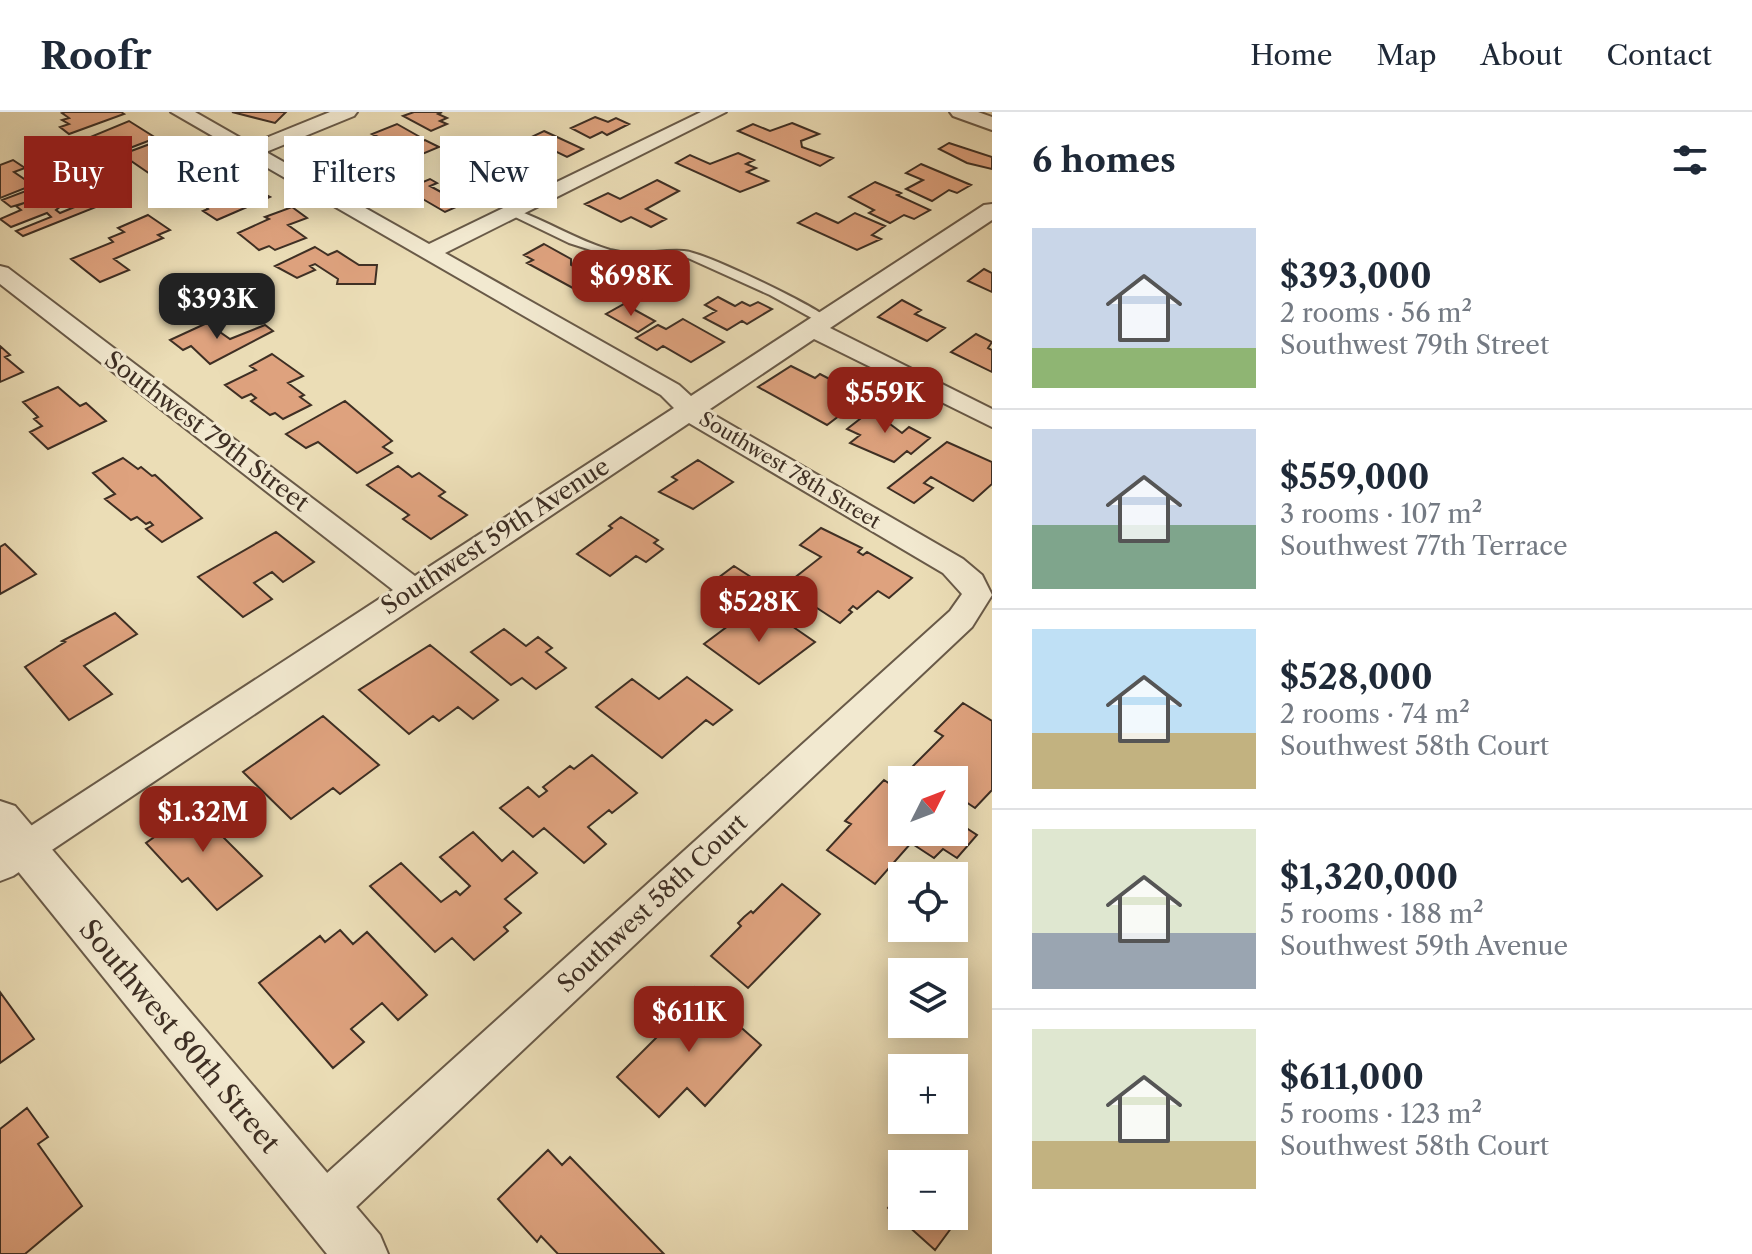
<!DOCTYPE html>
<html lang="en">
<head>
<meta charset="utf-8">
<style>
  :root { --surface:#fff; --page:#f6f6f7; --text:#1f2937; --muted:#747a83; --line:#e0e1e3; --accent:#8f2418 }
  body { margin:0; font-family:"Libre Caslon Text",serif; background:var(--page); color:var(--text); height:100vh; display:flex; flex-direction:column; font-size:30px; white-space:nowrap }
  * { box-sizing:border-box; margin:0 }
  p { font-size:26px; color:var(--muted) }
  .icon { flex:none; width:44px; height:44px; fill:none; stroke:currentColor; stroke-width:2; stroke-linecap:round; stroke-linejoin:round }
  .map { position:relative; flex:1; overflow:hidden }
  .sheet { display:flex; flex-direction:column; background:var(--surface); width:760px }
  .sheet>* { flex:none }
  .hud { position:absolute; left:24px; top:24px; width:760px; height:72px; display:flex; gap:16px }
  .needle { width:52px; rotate:48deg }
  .buttons { position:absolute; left:888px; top:654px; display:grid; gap:16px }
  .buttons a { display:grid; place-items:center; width:80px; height:80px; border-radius:0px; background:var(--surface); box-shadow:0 4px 20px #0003; font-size:40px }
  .price { position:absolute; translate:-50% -68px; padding:0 18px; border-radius:16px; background:var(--accent); color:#fff; font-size:26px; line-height:52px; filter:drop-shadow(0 2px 4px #0008) }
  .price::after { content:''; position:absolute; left:50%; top:48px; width:24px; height:18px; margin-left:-12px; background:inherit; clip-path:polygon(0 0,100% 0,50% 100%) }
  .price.on { background:#222; color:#fff }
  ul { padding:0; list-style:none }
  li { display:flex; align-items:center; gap:24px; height:200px; padding:0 40px }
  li+li { border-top:2px solid var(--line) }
  li span { display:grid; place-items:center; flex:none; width:224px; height:160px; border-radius:0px; color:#555 }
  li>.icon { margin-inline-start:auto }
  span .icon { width:96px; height:96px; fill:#fffc; stroke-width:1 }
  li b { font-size:34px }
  h2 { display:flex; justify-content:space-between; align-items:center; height:96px; padding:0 40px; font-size:34px }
  .chip { padding:0 28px; border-radius:0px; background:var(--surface); box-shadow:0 4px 20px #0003; font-size:28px; line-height:72px }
  .chip.on { background:var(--accent); color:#fff }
  header { display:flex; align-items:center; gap:48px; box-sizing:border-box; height:112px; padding:0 40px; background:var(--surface); border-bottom:2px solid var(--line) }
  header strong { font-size:38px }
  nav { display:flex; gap:44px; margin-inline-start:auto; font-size:28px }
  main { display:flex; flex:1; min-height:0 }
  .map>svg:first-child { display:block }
  .building { fill:#dea27e; stroke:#3e2f24; stroke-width:2 }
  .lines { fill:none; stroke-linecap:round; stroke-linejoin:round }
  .service-casing { stroke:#695a48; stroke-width:4 }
  .minor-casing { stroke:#695a48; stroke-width:4 }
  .tertiary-casing { stroke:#695a48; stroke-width:4 }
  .service { fill:#f2e9d0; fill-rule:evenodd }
  .minor { fill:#f2e9d0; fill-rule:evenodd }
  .tertiary { fill:#f2e9d0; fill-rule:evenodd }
  .labels { text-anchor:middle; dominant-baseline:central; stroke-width:6; stroke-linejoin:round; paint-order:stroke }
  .far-street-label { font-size:20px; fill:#3e2f24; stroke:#f2e9d0 }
  .street-label { font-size:24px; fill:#3e2f24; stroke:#f2e9d0 }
  .near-street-label { font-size:28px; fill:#3e2f24; stroke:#f2e9d0 }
</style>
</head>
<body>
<header>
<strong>Roofr</strong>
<nav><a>Home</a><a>Map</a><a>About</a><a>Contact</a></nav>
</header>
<main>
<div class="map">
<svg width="992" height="1142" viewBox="0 0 992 1142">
  <rect width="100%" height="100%" fill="#ebddb6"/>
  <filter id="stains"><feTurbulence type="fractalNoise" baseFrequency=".0025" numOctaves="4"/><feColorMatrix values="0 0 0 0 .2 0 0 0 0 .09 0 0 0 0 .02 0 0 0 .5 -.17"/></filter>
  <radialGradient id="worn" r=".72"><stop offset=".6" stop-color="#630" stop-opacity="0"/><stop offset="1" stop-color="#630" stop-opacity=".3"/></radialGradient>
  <path class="building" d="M121,0L124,2L69,22L60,15L69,12L62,8L69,6L62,1L65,0Z
    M232,0H286L275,11Z
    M414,0H442L438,2L447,6L440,9L447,12L431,19L403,4Z
    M595,5L608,10L616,6L629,12L607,23L602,20L590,26L571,16Z
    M129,9L156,26L109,44L88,26Z
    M792,11L819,22L801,29L802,35L833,46L820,54L738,19L753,12L770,19Z
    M397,12L420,25L415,27L420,30L425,28L439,35L401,51L385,43L401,36L372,22Z
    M544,19L583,37L567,45L555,39L526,53L500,40Z
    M949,31L992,45V57L967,51L939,37Z
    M150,32L163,43L183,35L196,44L150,62L131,49L110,61L96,52Z
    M346,33L357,44L364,43L377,55L361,59L368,67L348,72L328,51L350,45L347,43L319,50L313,44Z
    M738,41L754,48L746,52L756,56L747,60L768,69L740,80L676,51L690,43L710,52Z
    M486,43L527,65L490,79L473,70L492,62L470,50Z
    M13,48L25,56L14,60L33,73L0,86V53Z
    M921,52L971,73L957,81L949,78L932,89L906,77L923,68L906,61Z
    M229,65L252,80L257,78L270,85L217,108L203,99L208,97L197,87L216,76L211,73Z
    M430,67L437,71L430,74L463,92L445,100L421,86L408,91L394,83L401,80L391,74L406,68L416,73Z
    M657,68L679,79L646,97L666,107L651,115L631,105L621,110L585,92L608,81L620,87Z
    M52,69L62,75L44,82L61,94L56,98L60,101L89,89L96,95L23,124L16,119L51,105L47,101L11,115L0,107L21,98L16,94L24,91L11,95L2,88Z
    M875,70L901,81L897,83L930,98L914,107L904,103L890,111L869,101L874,98L849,85Z
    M292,95L307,106L288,113L306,126L275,138L269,134L259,138L238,121L269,107L265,105Z
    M816,101L838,111L855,101L885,114L872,123L881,127L857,138L798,111Z
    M148,103L170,118L158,123L163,126L114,147L129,158L100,170L71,147L113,130L109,126L124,120L118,116Z
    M544,132L571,147V153L603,169L582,181L527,151L533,148L524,143Z
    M315,135L328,143L337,139L359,153H377L375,172H337L338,167L315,152L310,154L315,158L297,166L275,154Z
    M984,157L992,161V180L968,169Z
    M207,168L229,183L205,194L184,179Z
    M718,185L735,194L742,190L750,194L758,190L772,197L747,212L742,209L727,218L704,206L716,199L705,193Z
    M902,188L921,198L915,202L945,216L927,229L878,205Z
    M624,192L655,209L638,220L606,202Z
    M683,207L724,230L691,250L663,234L657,238L636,226L658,213L666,217Z
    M207,211L230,227L265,213L273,219L210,252L191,234L183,238L170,228Z
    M976,222L992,230L988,236L992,238V260L951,240Z
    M0,234L10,243L5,245L23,260L0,270Z
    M272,242L303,264L288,271L304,283L300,285L311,293L283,307L275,301L270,303L251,289L256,286L251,282L242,286L225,273L256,258L250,254Z
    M791,254L815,266L820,262L864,285L827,313L758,275Z
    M58,275L80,294L86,291L106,309L48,337L30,320L42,314L34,307L38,305L23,290Z
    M345,289L392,329L383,335L392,341L357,361L318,330L306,336L286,322Z
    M873,291L893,298L886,309L902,321L909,315L930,326L911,342L907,339L894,350L850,331L860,323L847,317L865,303Z
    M947,330L992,350V372L973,389L931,365L924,371L933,376L914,391L888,376Z
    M123,346L138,357L141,355L152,364L155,363L202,406L162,430L146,417L153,413L150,410L146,412L137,405L131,408L105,387L115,382L93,361Z
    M698,348L733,370L693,397L659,380L677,368L672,365Z
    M398,354L412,365L419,361L445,380L439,384L467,403L431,427L403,407L409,403L367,373Z
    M621,405L658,428L654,431L663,437L646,450L636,444L610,464L577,442L612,416L609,414Z
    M821,416L862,436L858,440L863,443L867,440L912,466L889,486L878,479L857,497L853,494L849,498L852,500L840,511L794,481L803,474L793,467L821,445L800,433Z
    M276,420L314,450L283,470L272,460L254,471L272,487L243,505L198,465Z
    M5,432L36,462L0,482V435Z
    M734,454L754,467L737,479L718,466Z
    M752,496L768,506L773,501L815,530L759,572L704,532Z
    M115,501L137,522L84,554L112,582L69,608L25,555L65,530L62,529Z
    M504,517L526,534L538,525L552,536L546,540L566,556L536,577L522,566L511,573L471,540Z
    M430,533L498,588L473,607L458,595L439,609L433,604L409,622L359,578Z
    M687,565L732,598L713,613L706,608L662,646L596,595L632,567L659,587Z
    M963,591L992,609V678L975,696L954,682V668H934L913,654L943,624L935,619Z
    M323,604L379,653L340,682L333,676L291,707L243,660Z
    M592,643L637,681L612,701L609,698L588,715L606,732L584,751L544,716L533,725L500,696L528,675L539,685L547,679L543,675L570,654L574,657Z
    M884,668L902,680V720H954V708L977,723L957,746L943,737L934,746L911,731L875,772L827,738L851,712L845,709Z
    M201,687L231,718L222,724L262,764L217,798L188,766L182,770L146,731L157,723L152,717L161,710L164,713Z
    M473,720L502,749L513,739L537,761L505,787L521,801L504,815L508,819L474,848L452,826L435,840L370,774L401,751L441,790L456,779L460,783L470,774L440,745Z
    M782,772L820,802L748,876L711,844L741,814L738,811L744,805L751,799L753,801Z
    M340,818L353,832L367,820L427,883L398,908L382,891L351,917L364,930L333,956L259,871L320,824L325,830Z
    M695,875L761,933L705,994L687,976L659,1005L617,965L657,925L652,920L665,907L659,902L676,886L680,890Z
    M0,880L34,927L0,951Z
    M27,996L48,1025L38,1032L82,1094L25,1142H0V1017Z
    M548,1038L562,1053L570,1045L664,1142H558L541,1124L537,1130L498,1087Z
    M902,1079V1104H940L952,1115L935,1138L888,1096Z"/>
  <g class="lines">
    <defs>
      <path id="service" d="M513,97C546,108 576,128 610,138C641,146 656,137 684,139C704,140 813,193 829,207L827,210H819L770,183L688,146L643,150L619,147L569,131L509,102L508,100Z"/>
      <path id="minor" d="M171,0H195L251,32L330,0H357L354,4L266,40L429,132L701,0H726L445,141L679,273L691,284L984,93L992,92V108L830,216L992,297V315L814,227L707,299L963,447L982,463L992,483L972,515L338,1112L322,1118L306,1112L300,1096L306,1080L950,499L962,482L943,461L689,311L13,764L0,769V734L393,478L0,172V154L8,156L415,464L674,296L661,283Z
        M950,0H978L992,5V18L953,4Z"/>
      <path id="tertiary" d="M0,689L15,694L380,1123L388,1142H327L0,737Z"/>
    </defs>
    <use href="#service" class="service-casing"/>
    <use href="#minor" class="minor-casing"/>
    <use href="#tertiary" class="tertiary-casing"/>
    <use href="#service" class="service"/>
    <use href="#minor" class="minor"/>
    <use href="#tertiary" class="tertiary"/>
  </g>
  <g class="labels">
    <g class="far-street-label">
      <text transform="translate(790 358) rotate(31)">Southwest 78th Street</text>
    </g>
    <g class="street-label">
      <text transform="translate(207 319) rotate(37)">Southwest 79th Street</text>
      <text transform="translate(495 424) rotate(-33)">Southwest 59th Avenue</text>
      <text transform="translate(652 791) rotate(-43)">Southwest 58th Court</text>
    </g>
    <g class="near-street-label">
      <text transform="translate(180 924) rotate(50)">Southwest 80th Street</text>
    </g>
  </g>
  <rect width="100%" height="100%" filter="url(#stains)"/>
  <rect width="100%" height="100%" fill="url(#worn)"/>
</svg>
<div class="buttons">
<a><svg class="needle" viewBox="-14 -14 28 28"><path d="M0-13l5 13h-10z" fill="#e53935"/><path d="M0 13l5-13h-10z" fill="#747a83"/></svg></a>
<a><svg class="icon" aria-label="locate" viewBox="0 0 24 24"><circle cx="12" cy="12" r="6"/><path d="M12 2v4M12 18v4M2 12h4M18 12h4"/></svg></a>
<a><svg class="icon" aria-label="layers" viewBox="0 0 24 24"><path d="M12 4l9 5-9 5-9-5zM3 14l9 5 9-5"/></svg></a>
<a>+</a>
<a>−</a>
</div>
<b class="price" style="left:631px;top:206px">$698K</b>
<b class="price on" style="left:217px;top:229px">$393K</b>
<b class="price" style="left:885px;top:323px">$559K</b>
<b class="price" style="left:759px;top:532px">$528K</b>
<b class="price" style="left:203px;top:742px">$1.32M</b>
<b class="price" style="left:689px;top:942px">$611K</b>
<div class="hud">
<a class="chip on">Buy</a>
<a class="chip">Rent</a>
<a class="chip">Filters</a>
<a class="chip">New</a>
</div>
</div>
<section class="sheet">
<h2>6 homes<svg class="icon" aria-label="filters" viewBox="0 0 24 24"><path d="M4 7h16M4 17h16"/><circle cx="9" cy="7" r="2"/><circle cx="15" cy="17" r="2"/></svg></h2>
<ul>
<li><span style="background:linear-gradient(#c9d6e8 75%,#8fb573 0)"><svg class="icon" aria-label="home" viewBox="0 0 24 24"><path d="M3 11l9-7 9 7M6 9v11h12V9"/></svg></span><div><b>$393,000</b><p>2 rooms · 56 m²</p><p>Southwest 79th Street</p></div></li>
<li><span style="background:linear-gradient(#c9d6e8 60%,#7fa58c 0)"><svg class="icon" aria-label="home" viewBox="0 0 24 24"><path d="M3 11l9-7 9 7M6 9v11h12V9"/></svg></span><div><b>$559,000</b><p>3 rooms · 107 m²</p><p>Southwest 77th Terrace</p></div></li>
<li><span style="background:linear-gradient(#bfe0f5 65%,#c2b280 0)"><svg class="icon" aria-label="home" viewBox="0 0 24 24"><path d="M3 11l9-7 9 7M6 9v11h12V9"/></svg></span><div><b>$528,000</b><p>2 rooms · 74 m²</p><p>Southwest 58th Court</p></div></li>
<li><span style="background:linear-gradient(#dfe7d0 65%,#9aa5b1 0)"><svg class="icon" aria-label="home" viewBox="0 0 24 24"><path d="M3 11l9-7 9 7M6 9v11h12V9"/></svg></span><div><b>$1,320,000</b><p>5 rooms · 188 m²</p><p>Southwest 59th Avenue</p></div></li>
<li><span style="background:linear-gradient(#dfe7d0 70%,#c2b280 0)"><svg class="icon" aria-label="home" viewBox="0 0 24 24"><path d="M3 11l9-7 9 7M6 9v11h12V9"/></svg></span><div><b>$611,000</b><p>5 rooms · 123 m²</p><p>Southwest 58th Court</p></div></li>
</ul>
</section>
</main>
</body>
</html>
